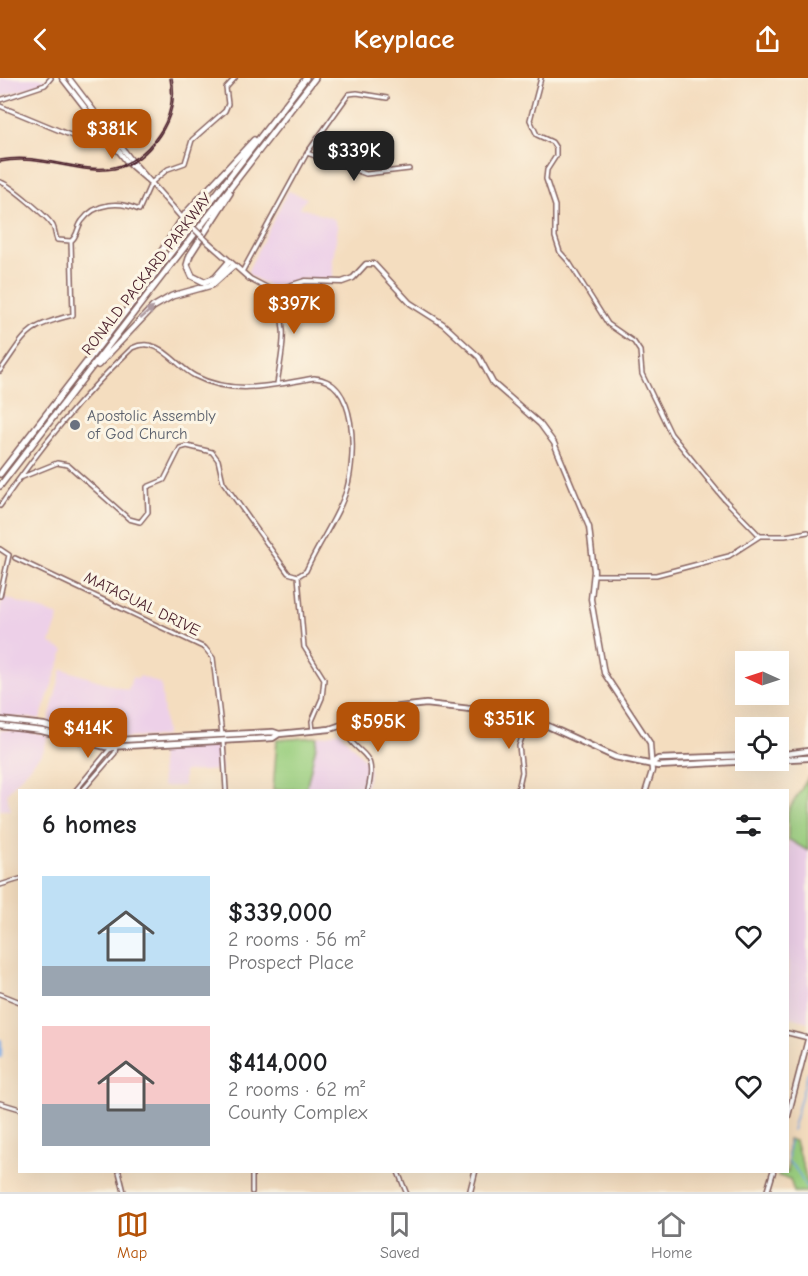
<!DOCTYPE html>
<html lang="en">
<head>
<meta charset="utf-8">
<style>
  :root { --surface:#fff; --page:#f2f2f2; --text:#202124; --muted:#757577; --line:#e0e0e0; --accent:#b45309 }
  body { margin:0; font-family:"Comic Neue",sans-serif; background:var(--page); color:var(--text); height:100vh; display:flex; flex-direction:column; font-size:22px; white-space:nowrap }
  * { box-sizing:border-box; margin:0 }
  p { font-size:20px; color:var(--muted) }
  .icon { flex:none; width:33px; height:33px; fill:none; stroke:currentColor; stroke-width:2; stroke-linecap:round; stroke-linejoin:round }
  .map { position:relative; flex:1; overflow:hidden }
  .side { position:absolute; left:18px; top:711px; width:771px; height:384px; display:flex; flex-direction:column; background:var(--surface); border-radius:0px; box-shadow:0 6px 24px #0002 }
  .side>* { flex:none }
  .needle { width:39px; rotate:273deg }
  .buttons { position:absolute; left:735px; top:573px; display:grid; gap:12px }
  .buttons a { display:grid; place-items:center; width:54px; height:54px; border-radius:0px; background:var(--surface); box-shadow:0 6px 24px #0002; font-size:30px }
  .price { position:absolute; translate:-50% -51px; padding:0 14px; border-radius:12px; background:var(--accent); color:#fff; font-size:20px; line-height:39px; filter:drop-shadow(0 2px 3px #0008) }
  .price::after { content:''; position:absolute; left:50%; top:36px; width:18px; height:14px; margin-left:-9px; background:inherit; clip-path:polygon(0 0,100% 0,50% 100%) }
  .price.selected { background:#222; color:#fff }
  ul { padding:0; list-style:none }
  li { display:flex; align-items:center; gap:18px; height:150px; padding:0 24px }
  li span { display:grid; place-items:center; flex:none; width:168px; height:120px; border-radius:0px; color:#555 }
  li>.icon { margin-inline-start:auto }
  span .icon { width:72px; height:72px; fill:#fffc; stroke-width:1 }
  li b { font-size:26px }
  h2 { display:flex; justify-content:space-between; align-items:center; height:72px; padding:0 24px; font-size:26px }
  header { display:flex; justify-content:space-between; align-items:center; height:78px; padding:0 24px; background:var(--accent); color:#fff; font-size:27px; font-weight:800 }
  .dock { display:flex; justify-content:space-around; align-items:center; height:84px; border-top:2px solid var(--line); background:var(--surface); font-size:16px; color:var(--muted) }
  .dock a { display:grid; justify-items:center; gap:3px }
  .dock .selected { color:var(--accent) }
  .map>svg:first-child { display:block }
  .built { fill:#edd0e8 }
  .green { fill:#9bcf80; stroke:#727756; stroke-width:1.5 }
  .lines { fill:none; stroke-linecap:round; stroke-linejoin:round }
  .stream { stroke:#7babe6; stroke-width:1.5 }
  .river { stroke:#7babe6; stroke-width:4.5 }
  .tertiary-casing { stroke:#86625f; stroke-width:6 }
  .secondary-casing { stroke:#86625f; stroke-width:7 }
  .primary-casing { stroke:#86625f; stroke-width:8 }
  .motorway-casing { stroke:#86625f; stroke-width:8 }
  .tertiary { stroke:#fff; stroke-width:3 }
  .secondary { stroke:#fff; stroke-width:4 }
  .primary { stroke:#fff; stroke-width:4.5 }
  .motorway { stroke:#fff; stroke-width:5 }
  .tram { stroke:#4a1f2b; stroke-width:1.5 }
  .rail { stroke:#4a1f2b; stroke-width:1.5 }
  .secondary-bridge-casing { stroke:#86625f; stroke-width:7; stroke-linecap:butt }
  .secondary-bridge { stroke:#fff; stroke-width:4 }
  .oneway { fill:#ae9aa0 }
  .worship-dot { fill:#6b7280; stroke:#fcf5e5; stroke-width:2 }
  .labels { text-anchor:middle; dominant-baseline:central; stroke-width:6; stroke-linejoin:round; paint-order:stroke }
  .street-label { font-size:16px; fill:#4a1f2b; stroke:#fcf5e5 }
  .worship-label { font-size:16px; fill:#5b616d; stroke:#fcf5e5; text-anchor:start }
</style>
</head>
<body>
<header><svg class="icon" aria-label="back" viewBox="0 0 24 24"><path d="M15 5l-7 7 7 7"/></svg>Keyplace<svg class="icon" aria-label="share" viewBox="0 0 24 24"><path d="M12 15V3M7 8l5-5 5 5M5 13v7h14v-7"/></svg></header>
<div class="map">
<svg width="808" height="1114" viewBox="0 0 808 1114">
  <rect width="100%" height="100%" fill="#fcf5e5"/>
  <filter id="ink" filterUnits="userSpaceOnUse"><feTurbulence type="fractalNoise" baseFrequency=".0167" numOctaves="2"/><feDisplacementMap in="SourceGraphic" scale="12" xChannelSelector="R" yChannelSelector="G"/><feConvolveMatrix kernelMatrix="1 2 1 2 8 2 1 2 1" color-interpolation-filters="sRGB"/></filter>
  <filter id="wash" filterUnits="userSpaceOnUse"><feTurbulence type="fractalNoise" baseFrequency=".008" numOctaves="4" result="noise"/><feDisplacementMap in="SourceGraphic" scale="24" xChannelSelector="R" yChannelSelector="G"/><feGaussianBlur stdDeviation="1.35" result="paint"/><feColorMatrix in="noise" values="0 0 0 0 0 0 0 0 0 0 0 0 0 0 0 0 0 1.4 0 .05"/><feComposite in="paint" operator="in"/></filter>
  <g filter="url(#wash)">
    <rect width="100%" height="100%" fill="#f4ddbf"/>
    <path class="built" d="M0,0H47L43,5L0,19Z
      M288,113L307,120L299,129L334,141L338,149L333,180V202L303,201L272,210L249,197V190Z
      M3,519L59,538L50,565L64,573L40,641L0,638V531Z
      M62,591L128,612L132,599L138,601L140,598L161,606L166,658L103,661L48,645Z
      M0,652L25,653L48,658L43,674L7,715L10,732H0Z
      M340,654L368,685L370,693L365,712H306L318,659Z
      M219,666L222,692L184,694V708L162,709L160,670Z
      M788,761L808,773V944L788,938Z"/>
    <path class="green" d="M318,659L306,712H273L277,662Z
      M808,700V773L788,761V733Z
      M788,1061L795,1063C799,1081 808,1095 808,1114H794L790,1101L778,1098L779,1094H788Z"/>
    <g class="lines">
      <path class="stream" d="M792,1052L808,994
        M789,1062L788,1083L797,1093L808,1113"/>
      <path class="river" d="M0,963V978"/>
    </g>
  </g>
  <g filter="url(#ink)">
    <g class="lines">
      <defs>
        <path id="tertiary" d="M541,0L530,42L537,57L552,64L556,70V78L547,92L546,101L555,128V159L560,174L569,184L608,246L634,264L640,273L642,296L671,356L724,421L760,458
          M0,22L45,7L51,0
          M0,28L82,62L102,50
          M307,75L366,96L409,91
          M0,104C8,105 48,139 53,148C55,152 55,157 57,162L71,163C78,158 77,149 82,143C96,124 120,123 139,132L151,105L168,91L185,85L192,62L225,33L228,26L226,10L235,0
          M242,194L307,75L349,16L357,15L387,20
          M273,213C289,253 283,265 277,306
          M0,293C28,254 24,249 73,237L71,163
          M0,428C42,367 79,321 132,270C159,257 174,287 195,298C233,318 274,307 314,300C358,303 356,377 347,410C341,434 317,468 306,493L298,498L288,495L223,404L218,382L212,374L187,368L180,370L164,402L147,409L148,434L140,444L129,441L68,387L57,385L20,400
          M0,471L9,477L0,518
          M15,480L205,570L213,580L222,657
          M594,497H656L729,478L760,458H785L808,454
          M298,498L304,569L324,601L322,620L312,643L313,653
          M343,647C354,682 379,667 368,712
          M223,663L226,712
          M76,712L109,672L114,670
          M83,712L115,675L116,669
          M518,712L522,694L519,668L529,639
          M0,807L20,801
          M0,916L20,924
          M788,955L808,960
          M0,1025L20,1031
          M119,1094L124,1114
          M398,1094L406,1114
          M252,1114V1094"/>
        <path id="secondary" d="M62,0L128,85L151,105
          M69,0L132,83L183,141
          M209,165L250,201L273,213L305,203L342,204L353,200L366,186H374L410,225L443,246L479,279L493,305L540,346L554,365L589,449L594,493L591,521L604,595L650,665L652,693L646,712
          M788,1038L808,961
          M470,1114L475,1094
          M767,1114L773,1094"/>
        <path id="primary" d="M0,642L44,647L100,663L273,654L279,656
          M0,648L42,653L106,669L273,660L279,656L330,651L391,630L426,626L524,637L615,679L658,688L808,680
          M778,677L808,673
          M652,685L658,681L746,678"/>
        <path id="motorway" d="M229,184L215,200L204,204L192,198L187,187L190,177L230,115
          M130,223L186,135L254,62
          M98,287L153,229L172,218L212,207L233,188
          M0,396L306,0
          M0,408L315,0"/>
      </defs>
      <use href="#tertiary" class="tertiary-casing"/>
      <use href="#secondary" class="secondary-casing"/>
      <use href="#primary" class="primary-casing"/>
      <use href="#motorway" class="motorway-casing"/>
      <use href="#tertiary" class="tertiary"/>
      <use href="#secondary" class="secondary"/>
      <use href="#primary" class="primary"/>
      <use href="#motorway" class="motorway"/>
      <path class="tram" d="M0,84C60,71 115,125 160,57C172,39 176,21 172,0"/>
      <path class="rail" d="M0,82C59,70 113,122 158,57C170,40 174,21 170,0"/>
      <defs>
        <path id="secondary-bridge" d="M186,143L209,165"/>
      </defs>
      <use href="#secondary-bridge" class="secondary-bridge-casing"/>
      <use href="#secondary-bridge" class="secondary-bridge"/>
    </g>
    <defs><path id="oneway-solid" d="M-6-.8H1V-3.2L6.5 0L1 3.2V.8H-6Z" transform="scale(1.5)"/></defs>
    <use class="oneway" href="#oneway-solid" transform="translate(147 235) rotate(-42)"/>
  </g>
  <circle class="worship-dot" cx="75" cy="347" r="6"/>
  <g class="labels">
    <g class="street-label">
      <text transform="translate(147 196) rotate(-52)">RONALD PACKARD PARKWAY</text>
      <text transform="translate(142 526) rotate(26)">MATAGUAL DRIVE</text>
    </g>
    <g class="worship-label">
      <text x="87" y="338">Apostolic Assembly<tspan x="87" dy="18">of God Church</tspan></text>
    </g>
  </g>
</svg>
<div class="buttons">
<a><svg class="needle" viewBox="-14 -14 28 28"><path d="M0-13l5 13h-10z" fill="#e53935"/><path d="M0 13l5-13h-10z" fill="#757577"/></svg></a>
<a><svg class="icon" aria-label="locate" viewBox="0 0 24 24"><circle cx="12" cy="12" r="6"/><path d="M12 2v4M12 18v4M2 12h4M18 12h4"/></svg></a>
</div>
<b class="price" style="left:112px;top:82px">$381K</b>
<b class="price selected" style="left:354px;top:104px">$339K</b>
<b class="price" style="left:294px;top:257px">$397K</b>
<b class="price" style="left:509px;top:672px">$351K</b>
<b class="price" style="left:378px;top:675px">$595K</b>
<b class="price" style="left:88px;top:681px">$414K</b>
<section class="side">
<h2>6 homes<svg class="icon" aria-label="filters" viewBox="0 0 24 24"><path d="M4 7h16M4 17h16"/><circle cx="9" cy="7" r="2"/><circle cx="15" cy="17" r="2"/></svg></h2>
<ul>
<li><span style="background:linear-gradient(#bfe0f5 75%,#9aa5b1 0)"><svg class="icon" aria-label="home" viewBox="0 0 24 24"><path d="M3 11l9-7 9 7M6 9v11h12V9"/></svg></span><div><b>$339,000</b><p>2 rooms · 56 m²</p><p>Prospect Place</p></div><svg class="icon" aria-label="heart" viewBox="0 0 24 24"><path d="M12 20l-8-8c-3-5 5-10 8-4 3-6 11-1 8 4z"/></svg></li>
<li><span style="background:linear-gradient(#f6c9c9 65%,#9aa5b1 0)"><svg class="icon" aria-label="home" viewBox="0 0 24 24"><path d="M3 11l9-7 9 7M6 9v11h12V9"/></svg></span><div><b>$414,000</b><p>2 rooms · 62 m²</p><p>County Complex</p></div><svg class="icon" aria-label="heart" viewBox="0 0 24 24"><path d="M12 20l-8-8c-3-5 5-10 8-4 3-6 11-1 8 4z"/></svg></li>
</ul>
</section>
</div>
<nav class="dock">
<a class="selected"><svg class="icon" aria-label="map" viewBox="0 0 24 24"><path d="M3 6l6-2 6 2 6-2v14l-6 2-6-2-6 2zM9 4v14M15 6v14"/></svg>Map</a>
<a><svg class="icon" aria-label="saved" viewBox="0 0 24 24"><path d="M7 4h10v16l-5-4-5 4z"/></svg>Saved</a>
<a><svg class="icon" aria-label="home" viewBox="0 0 24 24"><path d="M3 11l9-7 9 7M6 9v11h12V9"/></svg>Home</a>
</nav>
</body>
</html>
